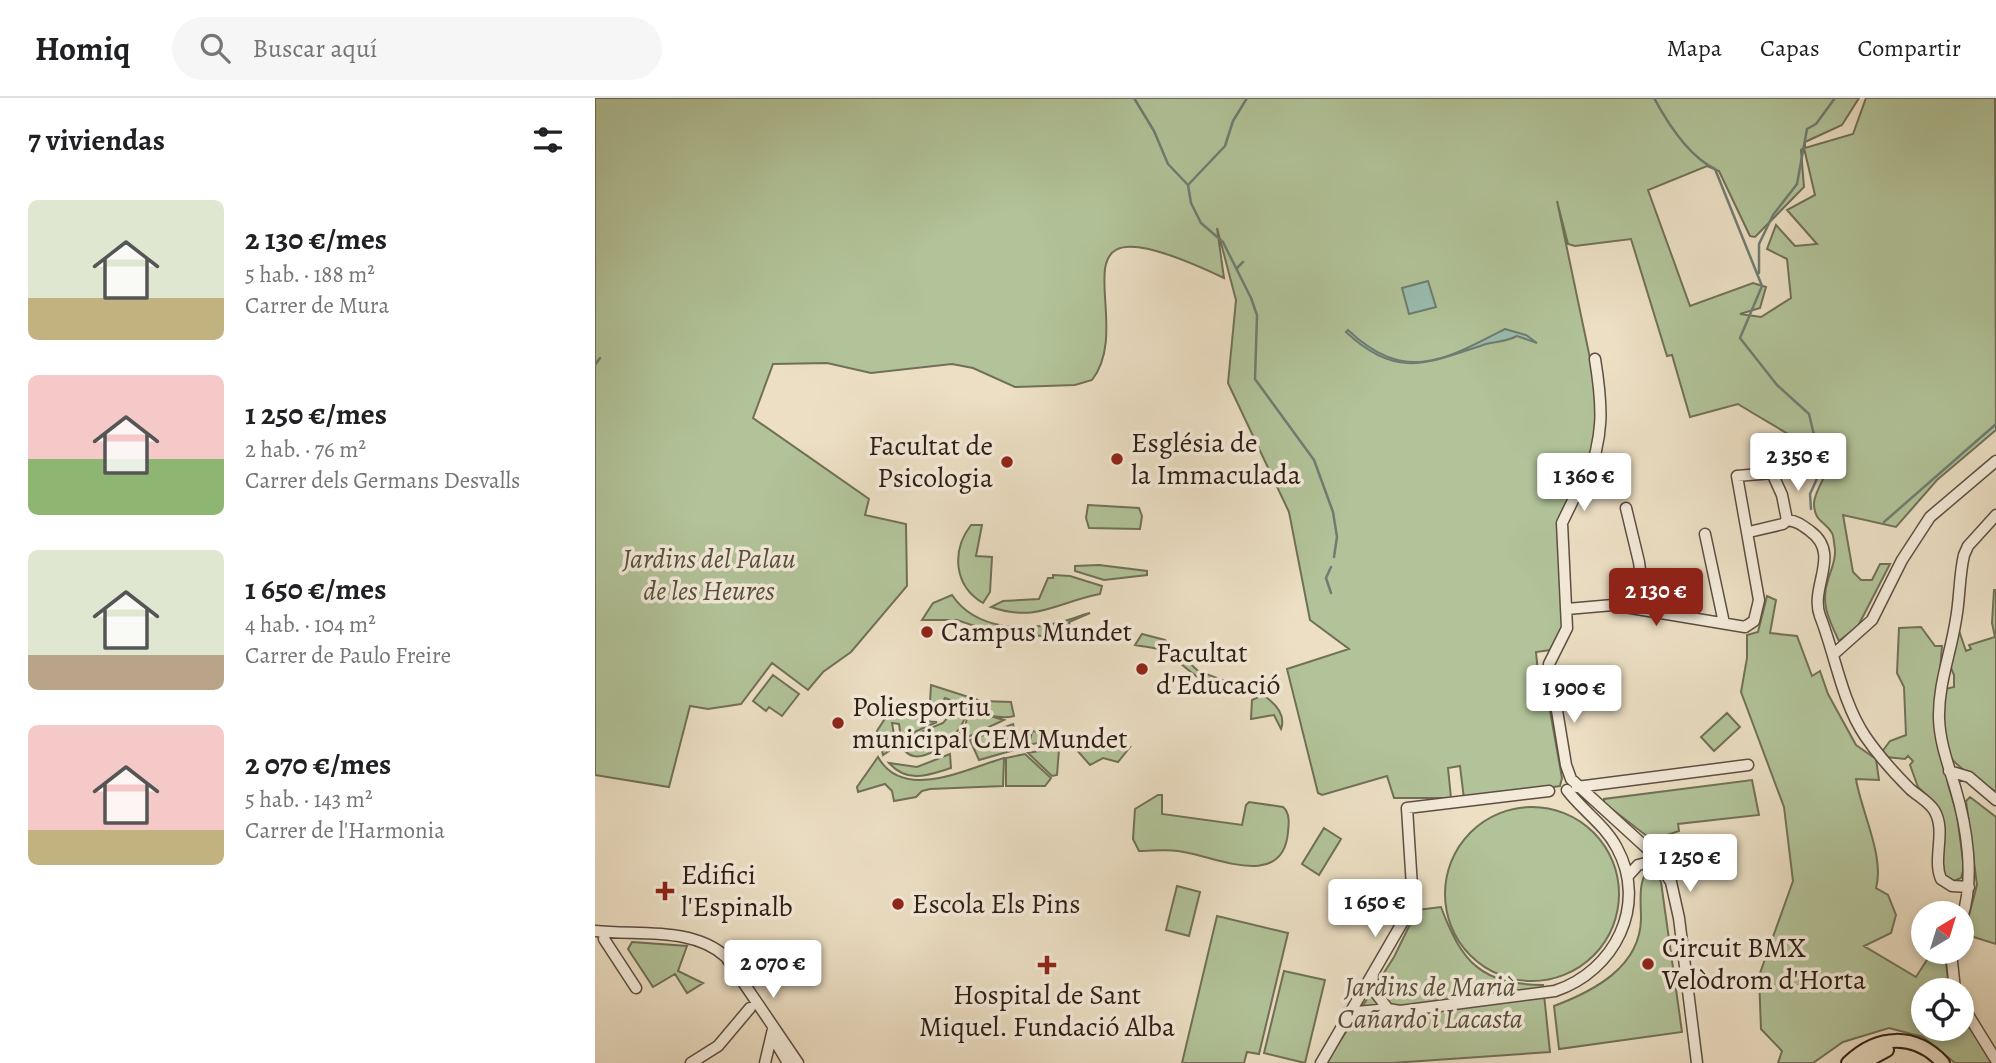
<!DOCTYPE html>
<html lang="es">
<head>
<meta charset="utf-8">
<style>
  :root { --surface:#fff; --page:#f6f6f6; --text:#202124; --muted:#757577; --line:#e0e0e0; --accent:#8f2418 }
  body { margin:0; font-family:Alegreya,serif; background:var(--page); color:var(--text); height:100vh; display:flex; flex-direction:column; font-size:26px; white-space:nowrap }
  * { box-sizing:border-box; margin:0 }
  p { font-size:23px; color:var(--muted) }
  .icon { flex:none; width:38px; height:38px; fill:none; stroke:currentColor; stroke-width:2; stroke-linecap:round; stroke-linejoin:round }
  .map { position:relative; flex:1; overflow:hidden }
  .drawer { display:flex; flex-direction:column; background:var(--surface); width:595px }
  .drawer>* { flex:none }
  .needle { width:46px; rotate:38deg }
  .buttons { position:absolute; left:1316px; top:803px; display:grid; gap:14px }
  .buttons a { display:grid; place-items:center; width:63px; height:63px; border-radius:50%; background:var(--surface); box-shadow:0 4px 10px #0003; font-size:35px }
  .price { position:absolute; translate:-50% -60px; padding:0 16px; border-radius:7px; background:#fff; color:#222; font-size:23px; line-height:46px; filter:drop-shadow(0 2px 4px #0008) }
  .price::after { content:''; position:absolute; left:50%; top:42px; width:21px; height:16px; margin-left:-10px; background:inherit; clip-path:polygon(0 0,100% 0,50% 100%) }
  .price.selected { background:var(--accent); color:#fff }
  ul { padding:0; list-style:none }
  li { display:flex; align-items:center; gap:21px; height:175px; padding:0 28px }
  li span { display:grid; place-items:center; flex:none; width:196px; height:140px; border-radius:10px; color:#555 }
  li>.icon { margin-inline-start:auto }
  span .icon { width:84px; height:84px; fill:#fffc; stroke-width:1 }
  li b { font-size:30px }
  h2 { display:flex; justify-content:space-between; align-items:center; height:84px; padding:0 28px; font-size:30px }
  header { display:flex; align-items:center; gap:42px; box-sizing:border-box; height:98px; padding:0 35px; background:var(--surface); border-bottom:2px solid var(--line) }
  header strong { font-size:33px }
  nav { display:flex; gap:38px; margin-inline-start:auto; font-size:24px }
  .search { width:490px; height:63px; background:var(--page); display:flex; align-items:center; gap:18px; box-sizing:border-box; padding:0 24px; border-radius:38px; color:var(--muted); font-size:26px }
  main { display:flex; flex:1; min-height:0 }
  .map>svg:first-child { display:block }
  .green { fill:#b2c399; stroke:#707058; stroke-width:2; fill-rule:evenodd }
  .water { fill:#99bdaf; stroke:#6e7d72; stroke-width:2 }
  .lines { fill:none; stroke-linecap:round; stroke-linejoin:round }
  .stream { stroke:#6e7d72; stroke-width:2.5 }
  .minor-casing { stroke:#5e4e42; stroke-width:13 }
  .major-casing { stroke:#2e1e16; stroke-width:16 }
  .minor { stroke:#f3ead9; stroke-width:10 }
  .major { stroke:#ecdfc4; stroke-width:12 }
  .poi-dot { fill:#8f2418; stroke:#f3ead9; stroke-width:2.5 }
  .labels { text-anchor:middle; dominant-baseline:central; stroke-width:7; stroke-linejoin:round; paint-order:stroke }
  .poi-label { font-size:28px; fill:#2e1e16; stroke:#f3ead9; text-anchor:start }
  .park-label { font-size:28px; font-style:italic; fill:#56503d; stroke:#f3ead9 }
</style>
</head>
<body>
<header>
<strong>Homiq</strong>
<div class="search"><svg class="icon" aria-label="search" viewBox="0 0 24 24"><circle cx="10" cy="10" r="6"/><path d="M15 15l6 6"/></svg>Buscar aquí</div>
<nav><a>Mapa</a><a>Capas</a><a>Compartir</a></nav>
</header>
<main>
<section class="drawer">
<h2>7 viviendas<svg class="icon" aria-label="filters" viewBox="0 0 24 24"><path d="M4 7h16M4 17h16"/><circle cx="9" cy="7" r="2"/><circle cx="15" cy="17" r="2"/></svg></h2>
<ul>
<li><span style="background:linear-gradient(#dfe7d0 70%,#c2b280 0)"><svg class="icon" aria-label="home" viewBox="0 0 24 24"><path d="M3 11l9-7 9 7M6 9v11h12V9"/></svg></span><div><b>2 130 €/mes</b><p>5 hab. · 188 m²</p><p>Carrer de Mura</p></div></li>
<li><span style="background:linear-gradient(#f6c9c9 60%,#8fb573 0)"><svg class="icon" aria-label="home" viewBox="0 0 24 24"><path d="M3 11l9-7 9 7M6 9v11h12V9"/></svg></span><div><b>1 250 €/mes</b><p>2 hab. · 76 m²</p><p>Carrer dels Germans Desvalls</p></div></li>
<li><span style="background:linear-gradient(#dfe7d0 75%,#b9a48a 0)"><svg class="icon" aria-label="home" viewBox="0 0 24 24"><path d="M3 11l9-7 9 7M6 9v11h12V9"/></svg></span><div><b>1 650 €/mes</b><p>4 hab. · 104 m²</p><p>Carrer de Paulo Freire</p></div></li>
<li><span style="background:linear-gradient(#f6c9c9 75%,#c2b280 0)"><svg class="icon" aria-label="home" viewBox="0 0 24 24"><path d="M3 11l9-7 9 7M6 9v11h12V9"/></svg></span><div><b>2 070 €/mes</b><p>5 hab. · 143 m²</p><p>Carrer de l'Harmonia</p></div></li>
</ul>
</section>
<div class="map">
<svg width="1401" height="965" viewBox="0 0 1401 965">
  <rect width="100%" height="100%" fill="#ecdfc4"/>
  <filter id="stains"><feTurbulence type="fractalNoise" baseFrequency=".00286" numOctaves="4"/><feColorMatrix values="0 0 0 0 .2 0 0 0 0 .09 0 0 0 0 .02 0 0 0 .5 -.17"/></filter>
  <radialGradient id="worn" r=".72"><stop offset=".6" stop-color="#630" stop-opacity="0"/><stop offset="1" stop-color="#630" stop-opacity=".3"/></radialGradient>
  <path class="green" d="M0,0H1264L1247,27L1210,44V50L1258,36L1271,0H1400L1401,332L1342,382L1301,429L1248,417L1258,474L1266,482H1277L1285,466H1295L1263,528L1244,543C1234,522 1225,505 1233,482C1236,471 1241,463 1240,451C1239,448 1239,438 1237,435C1230,423 1219,424 1219,405C1220,390 1237,375 1229,360C1226,354 1155,314 1143,306L1095,319L1077,257L1072,258L1036,141L980,148L973,146L962,103L1005,308L992,373L965,431L968,529L955,552L941,554L944,585L952,596L967,680L965,688L869,701L865,668L853,670L856,700H799L792,678L727,697L723,695L692,571L754,551L715,522L694,414L633,285L641,202L622,130L629,180C438,89 546,219 497,282L480,287L420,289L378,270L357,266L276,275L232,265L178,266L158,320L274,401L270,417L311,426L312,488L256,554L228,574L213,592L177,565L146,606L113,611L95,608L74,689L0,677ZM1209,50L1220,97L1192,112L1222,146L1200,148L1181,127L1172,151L1192,161L1196,200L1166,219L1145,216L1165,210L1171,189L1158,185L1095,208L1053,92L1112,68L1124,73L1155,138L1160,139L1209,89L1206,52Z
    M493,407L544,410L547,418L545,431L494,430L491,420Z
    M376,427H387L381,458L397,459L395,494L388,505C359,488 356,453 376,427Z
    M504,467L552,473V477L509,482L480,473V468Z
    M458,477L475,478L507,488L505,496C462,504 442,525 396,509L408,503L444,501L453,480H458Z
    M1399,492H1401V694C1388,684 1367,674 1357,661C1345,647 1349,609 1350,591L1359,589V577L1353,563L1362,527L1371,553L1376,551L1374,547L1400,539L1397,525Z
    M357,497C381,533 432,534 469,523C478,521 488,516 495,515L474,524L478,540L400,535L362,522H327L338,505Z
    M1172,498L1181,502L1175,535L1202,538L1217,578L1225,573L1233,596L1261,647L1281,661L1284,682L1261,681C1266,713 1290,759 1281,790L1293,797L1301,817L1296,835L1269,848L1321,879L1337,854H1350L1354,892H1328V931H1367V917L1397,965H1360L1328,939L1294,930L1248,944L1218,965H1183L1187,953L1166,931L1164,878L1198,783L1189,709L1146,594L1152,560V537L1163,534Z
    M1326,529L1340,548H1347L1344,586L1353,686L1362,717L1369,770L1366,780L1359,783L1348,777L1338,703L1323,689L1315,667L1318,663L1313,658L1310,661L1291,659L1286,655L1295,643L1311,637L1309,589L1302,575L1304,530Z
    M547,536L570,542L603,573L646,589C613,600 593,567 568,553C560,549 549,549 540,547Z
    M178,577L204,596L187,618L174,609L171,613L158,603Z
    M336,587L386,603L416,604L419,618C397,624 369,607 350,600L344,609L335,604Z
    M668,597C680,605 691,617 686,631L679,617L656,621L657,602Z
    M313,604H319C320,620 328,624 342,624L306,640L304,626L297,625L301,648L288,657L282,633L298,608H312Z
    M363,608L370,618C367,639 313,682 306,642L348,625Z
    M371,611L409,622L343,653C357,640 376,635 371,611Z
    M1132,615L1145,629L1119,653L1106,639Z
    M418,626L426,650L384,662L375,642Z
    M437,633L465,639L462,677L457,678L433,655L450,652L451,643L434,647Z
    M498,641L535,649L523,664L508,660L495,667L480,650Z
    M355,656L356,670C333,677 313,686 294,665L322,669Z
    M430,656L456,680L450,688H411V660Z
    M283,659C308,704 371,671 409,660L408,688L335,691L327,693L321,699L299,703L297,693L290,686L263,694L262,689Z
    M1157,682L1164,717L1083,726L1084,733L1057,742L1009,705V701Z
    M563,697H567V716L647,727L651,707L654,704L688,709C695,715 694,725 693,734C688,795 615,756 583,753C570,751 557,753 544,753L538,741L540,711Z
    M1375,699L1401,719V846L1369,836L1382,787L1371,703Z
    M850 796a87 87 0 1 1 174 0a87 87 0 1 1-174 0Z
    M729,730L746,741L724,777L707,766Z
    M1060,772L1066,784L1087,934L964,951L959,908C999,893 1045,869 1046,821C1046,805 1043,786 1052,773Z
    M582,788L605,794L594,838L571,832Z
    M846,809C867,865 886,886 948,887L955,954L797,965H731L799,859L822,812Z
    M622,818L693,835L664,956L652,954L649,965H587Z
    M37,844L92,848L83,873L108,885L92,895L80,876L58,889L33,851Z
    M689,873L730,882L710,965L669,955Z"/>
  <path class="water" d="M833,183L841,209L814,216L807,190Z
    M910,231L931,237L942,245L922,238C910,244 903,243 891,246C833,265 802,282 751,234L753,232C810,286 850,262 910,231Z"/>
  <g class="lines">
    <path class="stream" d="M539,0L559,33L573,66L593,87L596,105L606,125L628,144L656,200L662,217L660,281L719,362L738,414L742,439L739,459
      M1059,0C1073,26 1093,58 1120,71L1167,188L1145,240L1182,287L1214,316L1224,358L1225,374L1215,396L1216,411
      M593,87L630,48L638,23L652,0
      M642,170L648,164
      M1164,175V146L1178,117L1202,86L1212,31L1221,26L1240,0
      M0,267L5,260
      M1289,424L1401,326
      M736,495L731,480L736,469"/>
    <defs>
      <path id="minor" d="M1000,261C1008,310 1009,338 991,385L984,390L967,425L972,530L954,566L956,576L971,667L976,681L1056,754L1076,784L1084,820L1102,965
        M1031,410L1044,464L1050,512
        M1192,422C1202,423 1207,427 1215,433C1247,456 1214,489 1225,518C1240,556 1247,604 1270,638C1283,657 1299,675 1315,691C1323,698 1334,704 1339,712C1352,733 1337,760 1346,781L1357,788L1374,789
        M1154,434L1188,426L1192,422
        M1110,436L1129,525
        M972,511L1018,507L1150,529L1159,523L1164,502L1142,378L1177,375L1187,397L1192,422
        M1240,555L1277,522L1307,462L1335,419L1401,363
        M1354,673L1374,679L1401,702
        M982,689L1153,667
        M1034,777L1043,767L1062,762
        M1367,820C1380,780 1372,729 1360,689C1353,666 1345,645 1344,621C1343,586 1356,555 1361,521C1365,500 1364,478 1369,457L1373,448L1401,417
        M0,833C42,838 97,828 131,859L203,965
        M10,834L9,841L41,890
        M1356,854L1360,892
        M778,875L777,890L793,911
        M1367,907L1401,962
        M752,915L793,911L805,913L960,893C1020,873 1053,807 1022,750C1010,727 987,712 972,692
        M177,938L193,965
        M96,965L123,948L155,910
        M170,965L178,931
        M726,965L807,825L817,789L812,710L954,693"/>
      <path id="major" d="M1253,965C1283,936 1320,935 1348,965
        M1268,965L1292,952"/>
    </defs>
    <use href="#minor" class="minor-casing"/>
    <use href="#major" class="major-casing"/>
    <use href="#minor" class="minor"/>
    <use href="#major" class="major"/>
  </g>
  <g class="poi-dot">
    <circle cx="522" cy="361" r="7"/>
    <circle cx="412" cy="364" r="7"/>
    <circle cx="332" cy="534" r="7"/>
    <circle cx="547" cy="571" r="7"/>
    <circle cx="243" cy="625" r="7"/>
    <path d="M66.5 782.5h7v7h7v7h-7v7h-7v-7h-7v-7h7z"/>
    <circle cx="303" cy="806" r="7"/>
    <circle cx="1053" cy="866" r="7"/>
    <path d="M448.5 856.5h7v7h7v7h-7v7h-7v-7h-7v-7h7z"/>
  </g>
  <g class="labels">
    <g class="poi-label">
      <text x="536" y="345">Església de<tspan x="536" dy="32">la Immaculada</tspan></text>
      <text x="398" y="348" text-anchor="end">Facultat de<tspan x="398" dy="32">Psicologia</tspan></text>
      <text x="346" y="534">Campus Mundet</text>
      <text x="561" y="555">Facultat<tspan x="561" dy="32">d'Educació</tspan></text>
      <text x="257" y="609">Poliesportiu<tspan x="257" dy="32">municipal CEM Mundet</tspan></text>
      <text x="86" y="777">Edifici<tspan x="86" dy="32">l'Espinalb</tspan></text>
      <text x="317" y="806">Escola Els Pins</text>
      <text x="1067" y="850">Circuit BMX<tspan x="1067" dy="32">Velòdrom d'Horta</tspan></text>
      <text x="452" y="897" text-anchor="middle">Hospital de Sant<tspan x="452" dy="32">Miquel. Fundació Alba</tspan></text>
    </g>
    <g class="park-label">
      <text x="114" y="461">Jardins del Palau<tspan x="114" dy="32">de les Heures</tspan></text>
      <text x="835" y="889">Jardins de Marià<tspan x="835" dy="32">Cañardo i Lacasta</tspan></text>
    </g>
  </g>
  <rect width="100%" height="100%" filter="url(#stains)"/>
  <rect width="100%" height="100%" fill="url(#worn)"/>
</svg>
<div class="buttons">
<a><svg class="needle" viewBox="-14 -14 28 28"><path d="M0-13l5 13h-10z" fill="#e53935"/><path d="M0 13l5-13h-10z" fill="#757577"/></svg></a>
<a><svg class="icon" aria-label="locate" viewBox="0 0 24 24"><circle cx="12" cy="12" r="6"/><path d="M12 2v4M12 18v4M2 12h4M18 12h4"/></svg></a>
</div>
<b class="price" style="left:1203px;top:395px">2 350 €</b>
<b class="price" style="left:989px;top:415px">1 360 €</b>
<b class="price selected" style="left:1061px;top:530px">2 130 €</b>
<b class="price" style="left:979px;top:627px">1 900 €</b>
<b class="price" style="left:1095px;top:796px">1 250 €</b>
<b class="price" style="left:780px;top:841px">1 650 €</b>
<b class="price" style="left:178px;top:902px">2 070 €</b>
</div>
</main>
</body>
</html>
